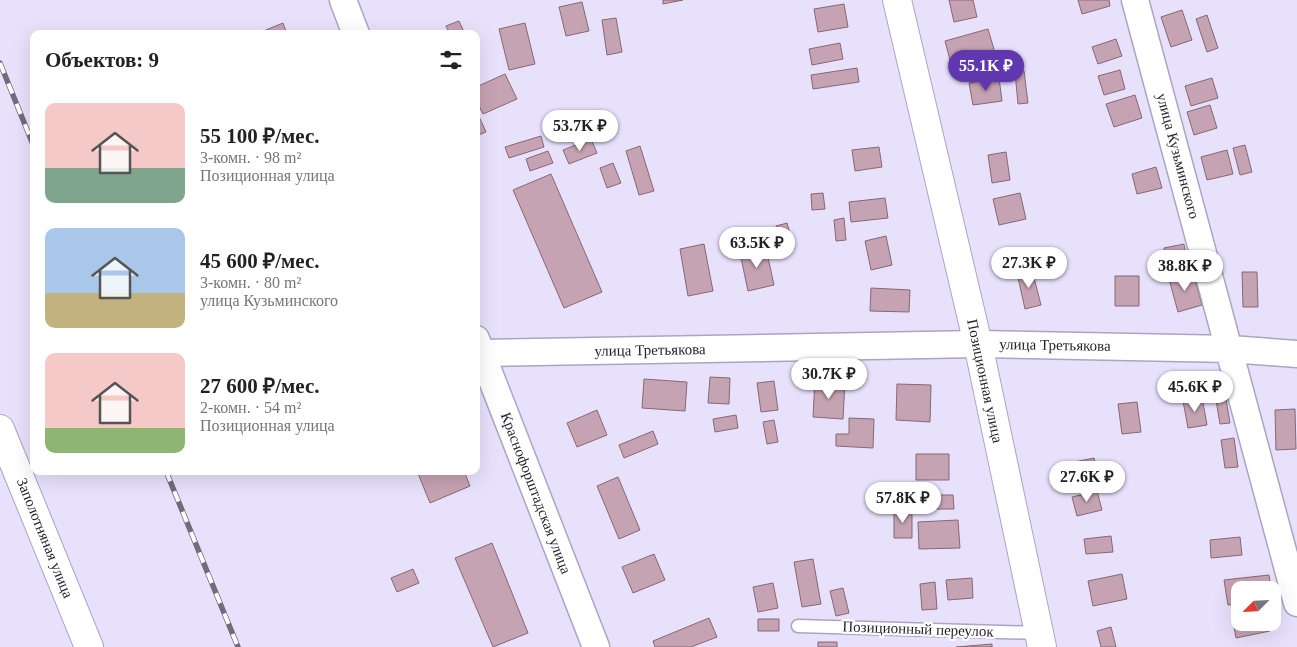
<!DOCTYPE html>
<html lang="ru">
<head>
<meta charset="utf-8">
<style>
  :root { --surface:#fff; --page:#f2f2f2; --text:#222; --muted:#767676; --accent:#6137af }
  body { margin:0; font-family:"Times New Roman",serif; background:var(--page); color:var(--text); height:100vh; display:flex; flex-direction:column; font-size:19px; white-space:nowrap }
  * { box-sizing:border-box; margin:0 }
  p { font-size:16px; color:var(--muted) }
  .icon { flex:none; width:28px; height:28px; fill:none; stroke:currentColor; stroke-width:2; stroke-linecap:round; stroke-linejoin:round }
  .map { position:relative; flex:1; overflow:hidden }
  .panel { position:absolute; left:30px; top:30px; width:450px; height:445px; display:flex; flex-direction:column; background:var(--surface); border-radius:10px; box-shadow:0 5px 20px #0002 }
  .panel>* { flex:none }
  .needle { width:32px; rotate:246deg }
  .controls { position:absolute; left:1231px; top:581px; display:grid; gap:10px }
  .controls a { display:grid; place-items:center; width:50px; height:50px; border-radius:10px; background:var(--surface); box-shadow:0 5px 20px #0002; font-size:25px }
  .price { position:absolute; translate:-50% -42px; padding:0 11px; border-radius:18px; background:#fff; color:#222; font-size:16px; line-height:32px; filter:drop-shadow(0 1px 2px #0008) }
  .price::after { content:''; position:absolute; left:50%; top:30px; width:15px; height:11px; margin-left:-8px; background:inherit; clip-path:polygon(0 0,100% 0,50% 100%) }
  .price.selected { background:var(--accent); color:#fff }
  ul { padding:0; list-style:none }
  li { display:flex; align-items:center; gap:15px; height:125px; padding:0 15px }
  li span { display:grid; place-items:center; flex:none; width:140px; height:100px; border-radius:10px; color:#555 }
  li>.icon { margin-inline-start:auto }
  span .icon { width:60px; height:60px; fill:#fffc; stroke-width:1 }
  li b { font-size:21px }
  h2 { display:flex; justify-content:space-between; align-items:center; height:60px; padding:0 15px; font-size:21px }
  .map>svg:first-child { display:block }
  .building { fill:#c6a3b2; stroke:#876774 }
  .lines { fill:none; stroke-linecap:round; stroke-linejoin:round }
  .service-casing { stroke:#aca4c3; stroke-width:15 }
  .minor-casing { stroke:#aca4c3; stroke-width:29 }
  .tertiary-casing { stroke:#aca4c3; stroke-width:30 }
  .secondary-casing { stroke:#aca4c3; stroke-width:30 }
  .service { stroke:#fff; stroke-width:12 }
  .minor { stroke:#fff; stroke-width:26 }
  .tertiary { stroke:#fff; stroke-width:28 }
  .secondary { stroke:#fff; stroke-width:28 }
  .rail-casing { stroke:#706b7d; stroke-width:5.5 }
  .rail { stroke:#fff; stroke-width:4; stroke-dasharray:11; stroke-linecap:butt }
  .labels { text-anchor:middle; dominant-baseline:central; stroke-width:4.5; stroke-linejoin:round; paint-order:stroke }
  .street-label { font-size:15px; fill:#231f2b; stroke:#fff }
</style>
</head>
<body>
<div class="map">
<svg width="1297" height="647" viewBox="0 0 1297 647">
  <rect width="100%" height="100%" fill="#e8e1fc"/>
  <path class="building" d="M663,0H683L663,4Z
    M949,0H973L977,17L954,22Z
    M1078,0H1109L1110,6L1082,14Z
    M582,2L589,31L566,36L559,7Z
    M844,4L848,27L818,32L814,9Z
    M1182,10L1192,40L1171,47L1161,17Z
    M1207,15L1218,48L1207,52L1196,19Z
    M616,18L622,52L607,55L602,20Z
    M459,21L465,34H450L446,26Z
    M283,23L287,34H256Z
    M525,23L535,64L509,70L499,29Z
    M988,29L998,63L954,75L945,41Z
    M1116,39L1122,56L1098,64L1092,47Z
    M840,43L843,59L812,65L809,49Z
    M857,68L859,82L813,89L811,75Z
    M1120,70L1125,89L1104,95L1098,76Z
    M1024,71L1028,103L1018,104L1015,72Z
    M505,74L517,99L483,114L476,100V87Z
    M999,78L1002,101L973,105L969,83Z
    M1212,78L1218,98L1191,106L1185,86Z
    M1135,95L1142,118L1114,127L1106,104Z
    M1210,105L1217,128L1194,135L1187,112Z
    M476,110L486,132L476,136Z
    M541,136L544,147L509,158L505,147Z
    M591,139L597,153L569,164L563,150Z
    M1245,145L1252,172L1240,175L1233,148Z
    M640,146L654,191L639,195L626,151Z
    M879,147L882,167L855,171L852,150Z
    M1227,150L1233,174L1207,180L1201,157Z
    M548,151L553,163L530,171L526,159Z
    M1006,152L1010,180L992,183L988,155Z
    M613,163L621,183L607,188L600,168Z
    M1156,167L1162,188L1137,194L1132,174Z
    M551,174L602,292L564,308L513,190Z
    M823,193L825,209L812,210L811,194Z
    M1020,193L1026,219L999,225L993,199Z
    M885,198L888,218L851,222L849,202Z
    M844,218L846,240L836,241L834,220Z
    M787,223L794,249L782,252L776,226Z
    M886,236L892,265L871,270L865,241Z
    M704,244L713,291L688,296L680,249Z
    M1184,244L1186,256L1166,259L1164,248Z
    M766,248L774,285L748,291L740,253Z
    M1032,270L1041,305L1025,309L1017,273Z
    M1242,272H1257L1258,307H1243Z
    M1193,273L1202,305L1178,312L1169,279Z
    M1115,276H1139V306H1115Z
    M871,288L910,290L909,312L870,311Z
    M710,377L730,378L729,404L708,403Z
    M644,379L687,382L685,411L642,408Z
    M815,380L845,382L843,419L813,417Z
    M774,381L778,410L761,412L757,383Z
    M897,384L931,385L930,422L896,420Z
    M1202,397L1207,425L1188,428L1183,401Z
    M1226,399L1230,423L1220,424L1216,400Z
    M1137,402L1141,432L1122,434L1118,404Z
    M1295,409L1296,449L1276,450L1275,410Z
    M597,410L607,435L577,447L567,423Z
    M736,415L738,428L715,432L713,419Z
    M849,418L874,419L873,448L836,446V434H849Z
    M774,420L778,442L767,444L763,422Z
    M653,431L658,444L624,458L619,445Z
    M1234,438L1238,467L1225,468L1221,440Z
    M916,454H949V480H916Z
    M1094,458L1100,482L1071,488L1065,464Z
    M417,471H464L470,486L430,503Z
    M618,477L640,530L619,539L597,486Z
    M1097,491L1102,510L1077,516L1072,497Z
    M923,495H953L954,509H923Z
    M894,509L912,510V538H894Z
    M958,520L960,548L919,549L918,522Z
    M1111,536L1113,552L1086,554L1084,539Z
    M1240,537L1242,555L1211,558L1210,540Z
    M492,543L528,633L493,647L455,558Z
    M654,554L665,580L633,593L622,567Z
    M813,559L821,604L802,607L794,562Z
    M413,569L419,583L397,592L391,578Z
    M1122,574L1127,599L1093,606L1088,581Z
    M1269,575L1271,590H1240V604L1228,605L1224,580Z
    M972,578L973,598L948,600L946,580Z
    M935,582L937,609L922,610L920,584Z
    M773,583L778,608L758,612L753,587Z
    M843,588L849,613L836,616L830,591Z
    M1240,614V622H1269L1270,631L1236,638L1232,616Z
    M709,618L717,637L691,647H655L653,641Z
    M758,619H779V631H758Z
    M1111,627L1116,647H1101L1097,631Z
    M818,642H837V647H818Z
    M992,644V647H956Z"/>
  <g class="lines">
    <defs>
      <path id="service" d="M798,626L1039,633"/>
      <path id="minor" d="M343,0L356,34
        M1135,0L1297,603
        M476,339L596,647
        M482,353L978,344L1230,349L1297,354"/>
      <path id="tertiary" d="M897,0L978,344L1042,647"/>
      <path id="secondary" d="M0,429L89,647"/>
    </defs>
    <use href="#service" class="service-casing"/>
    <use href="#minor" class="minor-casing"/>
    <use href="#tertiary" class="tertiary-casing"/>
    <use href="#secondary" class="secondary-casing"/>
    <use href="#service" class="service"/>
    <use href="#minor" class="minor"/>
    <use href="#tertiary" class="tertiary"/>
    <use href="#secondary" class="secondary"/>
    <defs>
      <path id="rail" d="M0,63L34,147
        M166,471L238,647"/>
    </defs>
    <use href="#rail" class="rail-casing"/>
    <use href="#rail" class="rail"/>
  </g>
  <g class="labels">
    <g class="street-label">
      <text transform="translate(1178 156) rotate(75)">улица Кузьминского</text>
      <text transform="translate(1055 345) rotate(1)">улица Третьякова</text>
      <text transform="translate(650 350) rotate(-1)">улица Третьякова</text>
      <text transform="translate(985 381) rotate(78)">Позиционная улица</text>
      <text transform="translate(536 493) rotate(69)">Краснофорштадская улица</text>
      <text transform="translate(45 538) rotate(68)">Заполотняная улица</text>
      <text transform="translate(918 629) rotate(2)">Позиционный переулок</text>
    </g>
  </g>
</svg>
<div class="controls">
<a><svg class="needle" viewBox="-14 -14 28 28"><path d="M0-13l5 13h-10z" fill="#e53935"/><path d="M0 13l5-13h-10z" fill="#767676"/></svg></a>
</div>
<b class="price selected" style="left:986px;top:92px">55.1K ₽</b>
<b class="price" style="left:580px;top:152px">53.7K ₽</b>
<b class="price" style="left:757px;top:269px">63.5K ₽</b>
<b class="price" style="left:1029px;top:289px">27.3K ₽</b>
<b class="price" style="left:1185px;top:292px">38.8K ₽</b>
<b class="price" style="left:829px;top:400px">30.7K ₽</b>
<b class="price" style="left:1195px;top:413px">45.6K ₽</b>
<b class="price" style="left:1087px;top:503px">27.6K ₽</b>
<b class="price" style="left:903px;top:524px">57.8K ₽</b>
<section class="panel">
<h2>Объектов: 9<svg class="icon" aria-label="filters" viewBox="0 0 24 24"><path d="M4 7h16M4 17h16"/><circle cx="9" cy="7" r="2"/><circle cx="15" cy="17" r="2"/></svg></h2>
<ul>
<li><span style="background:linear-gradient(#f6c9c9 65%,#7fa58c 0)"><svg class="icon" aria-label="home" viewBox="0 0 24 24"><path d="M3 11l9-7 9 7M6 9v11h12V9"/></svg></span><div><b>55 100 ₽/мес.</b><p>3-комн. · 98 m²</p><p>Позиционная улица</p></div></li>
<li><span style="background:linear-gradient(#a9c7e8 65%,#c2b280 0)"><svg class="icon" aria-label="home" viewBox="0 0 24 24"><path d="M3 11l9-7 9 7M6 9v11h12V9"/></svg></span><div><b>45 600 ₽/мес.</b><p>3-комн. · 80 m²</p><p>улица Кузьминского</p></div></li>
<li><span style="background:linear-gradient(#f6c9c9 75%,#8fb573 0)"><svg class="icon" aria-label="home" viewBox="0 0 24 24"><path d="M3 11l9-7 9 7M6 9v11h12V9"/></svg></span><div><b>27 600 ₽/мес.</b><p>2-комн. · 54 m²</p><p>Позиционная улица</p></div></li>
</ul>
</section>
</div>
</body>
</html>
